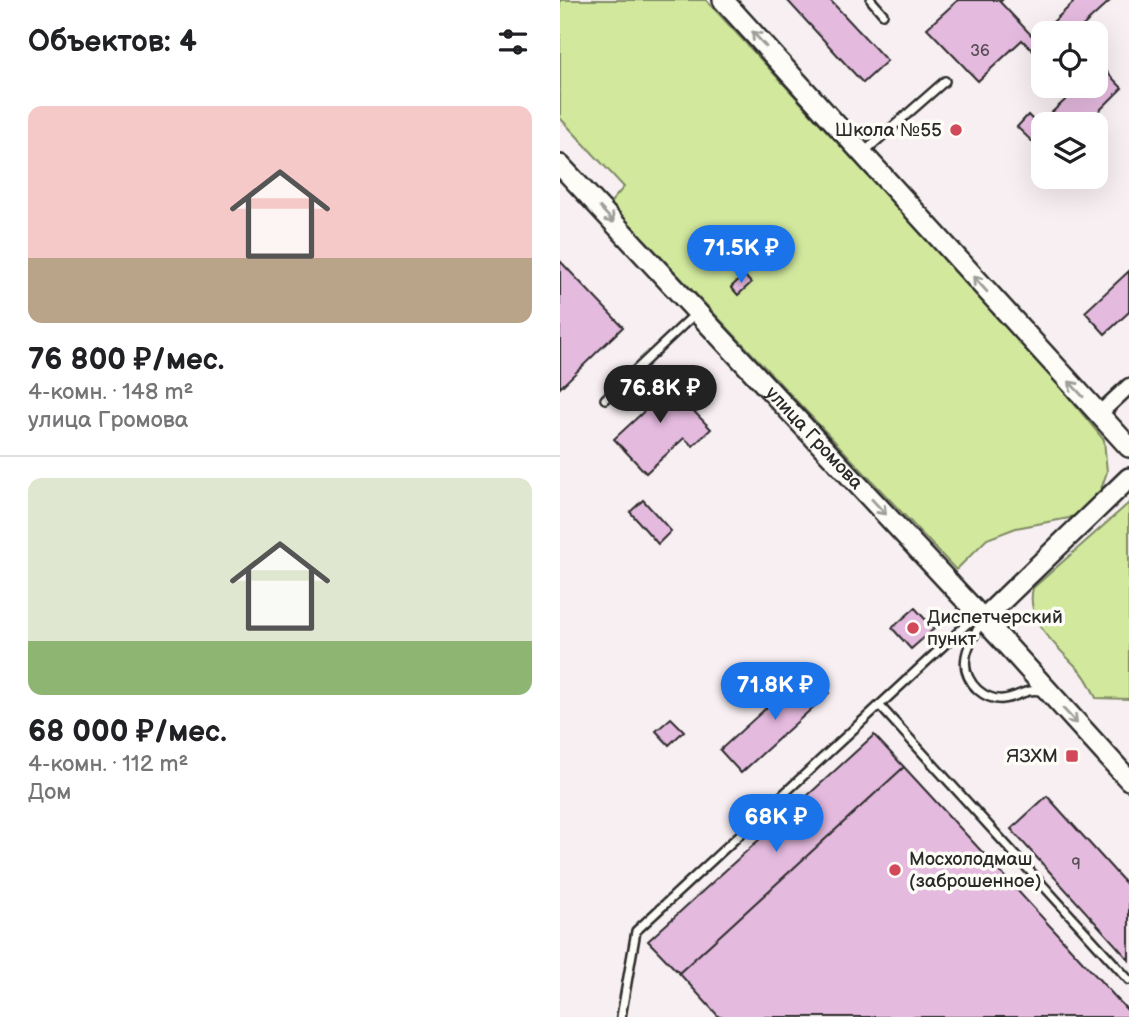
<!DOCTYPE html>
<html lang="ru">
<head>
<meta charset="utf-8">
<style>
  :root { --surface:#fff; --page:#f6f6f6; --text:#202124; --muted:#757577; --line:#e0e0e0; --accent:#1a73e8 }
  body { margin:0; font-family:"Balsamiq Sans",sans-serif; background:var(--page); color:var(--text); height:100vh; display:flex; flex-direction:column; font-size:26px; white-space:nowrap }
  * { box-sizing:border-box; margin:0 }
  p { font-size:23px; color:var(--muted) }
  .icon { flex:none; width:38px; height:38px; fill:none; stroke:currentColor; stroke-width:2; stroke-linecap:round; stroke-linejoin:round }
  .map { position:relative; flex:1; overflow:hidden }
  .panel { display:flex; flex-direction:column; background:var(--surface); width:560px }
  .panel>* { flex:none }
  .fabs { position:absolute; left:471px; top:21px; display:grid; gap:14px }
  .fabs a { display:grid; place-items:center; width:77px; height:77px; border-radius:14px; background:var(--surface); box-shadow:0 7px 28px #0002; font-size:35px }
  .price { position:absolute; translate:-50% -60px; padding:0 16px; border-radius:24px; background:var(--accent); color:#fff; font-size:23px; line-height:46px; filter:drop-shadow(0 2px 4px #0008) }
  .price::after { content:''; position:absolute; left:50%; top:42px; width:21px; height:16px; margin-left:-10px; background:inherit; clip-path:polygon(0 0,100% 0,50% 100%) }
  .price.selected { background:#222; color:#fff }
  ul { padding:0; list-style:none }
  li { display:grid; align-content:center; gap:14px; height:371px; padding:0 28px }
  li+li { border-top:2px solid var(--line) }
  li span { display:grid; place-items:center; height:217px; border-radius:14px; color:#555 }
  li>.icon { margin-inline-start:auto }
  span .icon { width:126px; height:126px; fill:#fffc; stroke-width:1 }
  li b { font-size:30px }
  h2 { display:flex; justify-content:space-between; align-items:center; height:84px; padding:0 28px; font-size:30px }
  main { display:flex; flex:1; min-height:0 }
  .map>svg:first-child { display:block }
  .green { fill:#d1e89d; stroke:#7e8a64; stroke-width:2 }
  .building { fill:#e5badf; stroke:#2b2b2b; stroke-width:2 }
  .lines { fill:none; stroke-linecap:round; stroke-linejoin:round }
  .service-casing { stroke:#2b2b2b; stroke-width:12 }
  .minor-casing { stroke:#2b2b2b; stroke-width:19 }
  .tertiary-casing { stroke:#2b2b2b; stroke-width:24 }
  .service { stroke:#fdfcf7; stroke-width:7 }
  .minor { stroke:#fdfcf7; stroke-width:14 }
  .tertiary { stroke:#fdfcf7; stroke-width:19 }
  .oneway { stroke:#9e9e9b }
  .poi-dot { fill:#d1495b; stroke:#fdfcf7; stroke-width:2.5 }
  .labels { text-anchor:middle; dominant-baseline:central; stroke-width:7; stroke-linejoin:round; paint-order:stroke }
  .number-label { font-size:16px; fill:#5a4f58 }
  .poi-label { font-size:19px; fill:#2b2b2b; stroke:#fdfcf7; text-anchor:end }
  .street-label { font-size:19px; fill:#2b2b2b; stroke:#fdfcf7 }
</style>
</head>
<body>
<main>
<section class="panel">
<h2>Объектов: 4<svg class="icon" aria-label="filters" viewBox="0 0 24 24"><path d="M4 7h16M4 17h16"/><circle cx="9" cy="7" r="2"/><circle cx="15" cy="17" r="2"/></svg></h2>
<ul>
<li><span style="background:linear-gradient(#f6c9c9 70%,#b9a48a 0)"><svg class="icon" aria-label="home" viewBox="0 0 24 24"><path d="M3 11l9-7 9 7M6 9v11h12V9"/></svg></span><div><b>76 800 ₽/мес.</b><p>4-комн. · 148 m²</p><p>улица Громова</p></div></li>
<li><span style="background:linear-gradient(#dfe7d0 75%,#8fb573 0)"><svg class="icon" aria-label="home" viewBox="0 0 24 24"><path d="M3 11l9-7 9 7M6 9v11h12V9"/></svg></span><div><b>68 000 ₽/мес.</b><p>4-комн. · 112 m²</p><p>Дом</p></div></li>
</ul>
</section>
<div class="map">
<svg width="569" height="1017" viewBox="0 0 569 1017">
  <rect width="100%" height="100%" fill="#f8eff2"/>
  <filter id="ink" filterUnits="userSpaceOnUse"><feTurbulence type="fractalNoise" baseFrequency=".0143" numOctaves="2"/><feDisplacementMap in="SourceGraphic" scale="14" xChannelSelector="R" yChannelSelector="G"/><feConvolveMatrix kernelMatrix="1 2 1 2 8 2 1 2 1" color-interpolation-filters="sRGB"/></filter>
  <g filter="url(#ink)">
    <path class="green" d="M0,0H146L483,366L544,440L547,472L539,495L522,512L509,518L456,528L427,539L396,570L50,203L64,187L0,118Z
      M569,503V699L536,698C532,689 528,680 522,673C502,650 464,623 473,588Z"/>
    <path class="building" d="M227,0H270L327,61L303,83Z
      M398,0H442L440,2L475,39L513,3L511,0H551L515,33H483V61L462,40L418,81L367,28Z
      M540,65L562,88L526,124H483V152L457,127L468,115L478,125L514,92L508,86H536V70Z
      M0,261L63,327L0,388Z
      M569,271V312L545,334L525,312Z
      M184,275L191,283L178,295L171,287Z
      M95,371L151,429L133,446L124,438L86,473L54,439L92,404L77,388Z
      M83,500L111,531L98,544L70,512Z
      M355,608L374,629L351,649L332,628Z
      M248,670L269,693L181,773L160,750Z
      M111,718L124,731L109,745L96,731Z
      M314,735L344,767L119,973L88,941Z
      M344,767L569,1012V1017H159L119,973Z
      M487,796L569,887V960L451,829Z"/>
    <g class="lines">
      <defs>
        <path id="service" d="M311,0L323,14
          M303,153L385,81
          M45,399L136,313
          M423,620C409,643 394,667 418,690C425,696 433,700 443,699C457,698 466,688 480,691
          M320,706L569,980
          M61,1017L76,931L408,623L419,620"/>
        <path id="minor" d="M539,414L569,386"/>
        <g id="tertiary">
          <path d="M163,0L569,447"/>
          <path id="s1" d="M0,165L423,619L569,780"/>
          <path d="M423,619L569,478"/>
        </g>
      </defs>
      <use href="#service" class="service-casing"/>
      <use href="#minor" class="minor-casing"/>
      <use href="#tertiary" class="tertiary-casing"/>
      <use href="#service" class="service"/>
      <use href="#minor" class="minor"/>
      <use href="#tertiary" class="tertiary"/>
    </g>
    <defs><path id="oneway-shaft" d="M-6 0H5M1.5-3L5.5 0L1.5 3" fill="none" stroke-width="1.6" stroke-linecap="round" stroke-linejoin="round" transform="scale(1.75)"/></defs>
    <g class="oneway">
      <use href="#oneway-shaft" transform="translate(199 39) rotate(-132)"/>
      <use href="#oneway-shaft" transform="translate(47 215) rotate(47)"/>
      <use href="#oneway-shaft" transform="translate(420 284) rotate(-132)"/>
      <use href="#oneway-shaft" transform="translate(516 389) rotate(-133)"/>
      <use href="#oneway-shaft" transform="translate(319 507) rotate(47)"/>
      <use href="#oneway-shaft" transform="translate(510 716) rotate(47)"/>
    </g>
  </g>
  <g class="poi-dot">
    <circle cx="396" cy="130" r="7"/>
    <circle cx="353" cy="628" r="7"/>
    <rect x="505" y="749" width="14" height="14" rx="3.5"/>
    <circle cx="335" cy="870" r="7"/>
  </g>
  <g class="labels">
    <g class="number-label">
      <text x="420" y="51">36</text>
      <text x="516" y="864">9</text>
    </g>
    <g class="poi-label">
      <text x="382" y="130">Школа №55</text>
      <text x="367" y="617" text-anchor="start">Диспетчерский<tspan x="367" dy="22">пункт</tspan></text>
      <text x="498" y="756">ЯЗХМ</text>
      <text x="349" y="859" text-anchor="start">Мосхолодмаш<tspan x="349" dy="22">(заброшенное)</tspan></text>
    </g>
    <g class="street-label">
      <text stroke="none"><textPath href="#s1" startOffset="373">улица Громова</textPath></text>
    </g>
  </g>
</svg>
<div class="fabs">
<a><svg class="icon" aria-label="locate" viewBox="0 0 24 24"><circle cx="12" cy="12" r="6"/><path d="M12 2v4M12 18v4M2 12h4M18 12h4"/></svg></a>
<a><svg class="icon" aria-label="layers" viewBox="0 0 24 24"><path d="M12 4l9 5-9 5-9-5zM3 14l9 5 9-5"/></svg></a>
</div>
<b class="price" style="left:181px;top:285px">71.5K ₽</b>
<b class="price selected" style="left:100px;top:425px">76.8K ₽</b>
<b class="price" style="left:215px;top:722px">71.8K ₽</b>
<b class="price" style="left:216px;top:854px">68K ₽</b>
</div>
</main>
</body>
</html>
